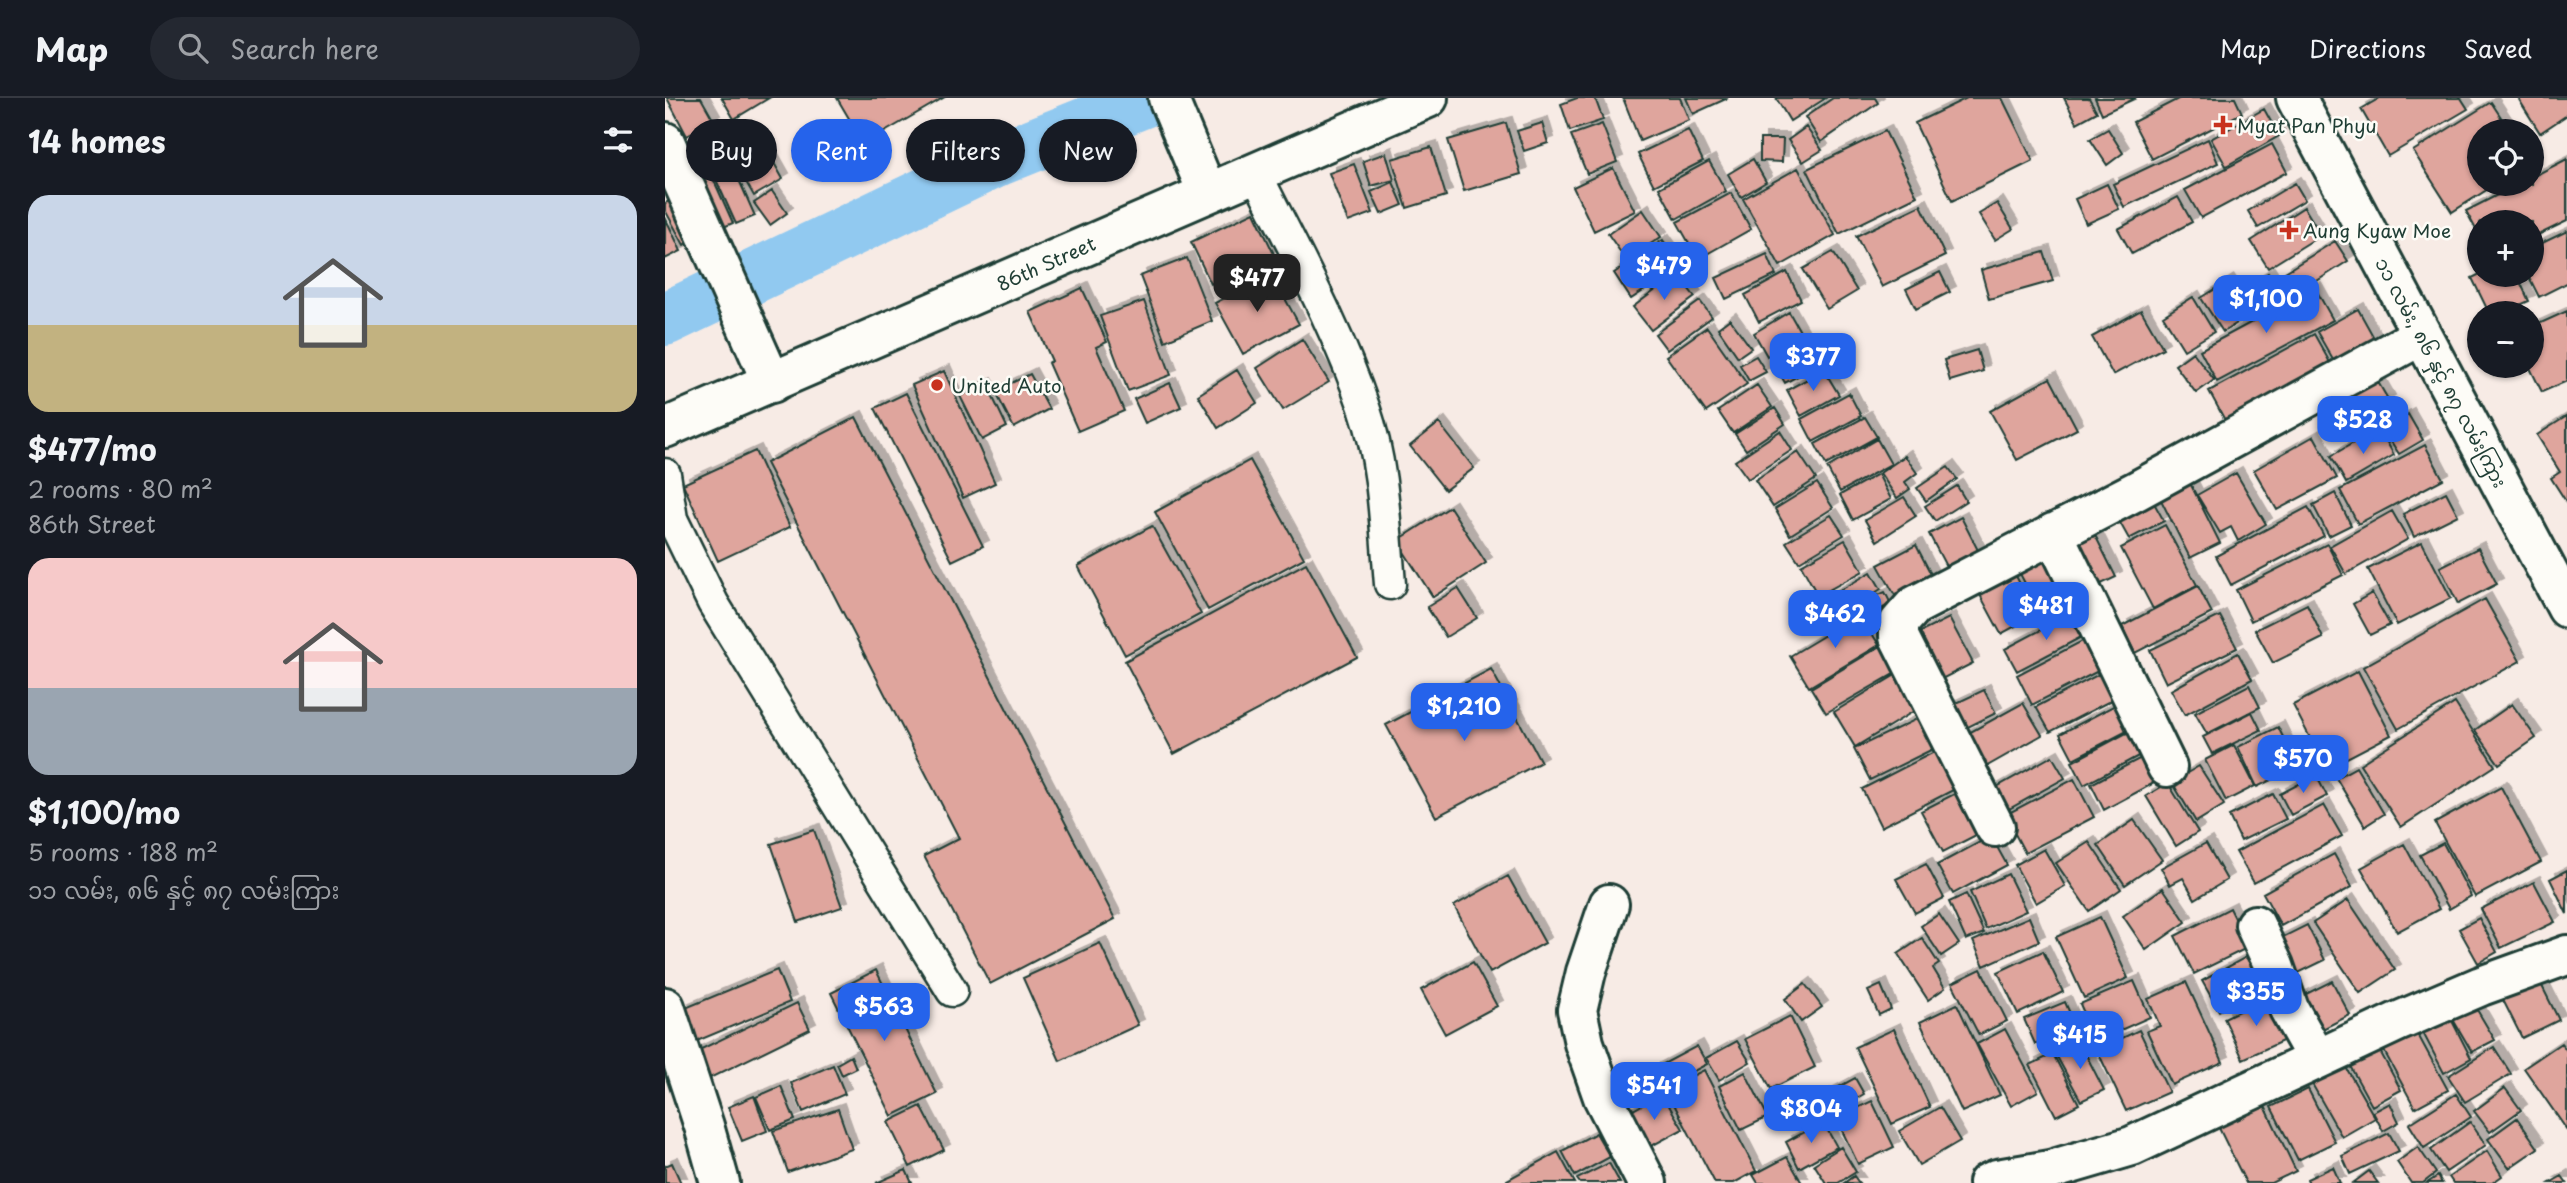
<!DOCTYPE html>
<html lang="en">
<head>
<meta charset="utf-8">
<style>
  :root { --surface:#171b24; --page:#242831; --text:#f1f3f6; --muted:#9ea1a6; --line:#363941; --accent:#2563eb }
  body { margin:0; font-family:"Playpen Sans","Noto Sans Myanmar",sans-serif; background:var(--page); color:var(--text); height:100vh; display:flex; flex-direction:column; font-size:26px; white-space:nowrap }
  * { box-sizing:border-box; margin:0 }
  p { font-size:23px; color:var(--muted) }
  .icon { flex:none; width:38px; height:38px; fill:none; stroke:currentColor; stroke-width:2; stroke-linecap:round; stroke-linejoin:round }
  .map { position:relative; flex:1; overflow:hidden }
  .panel { display:flex; flex-direction:column; background:var(--surface); width:665px }
  .panel>* { flex:none }
  .hud { position:absolute; left:21px; top:21px; width:665px; height:63px; display:flex; gap:14px }
  .tools { position:absolute; left:1802px; top:21px; display:grid; gap:14px }
  .tools a { display:grid; place-items:center; width:77px; height:77px; border-radius:50%; background:var(--surface); box-shadow:0 2px 5px #0004; font-size:35px }
  .price { position:absolute; translate:-50% -60px; padding:0 16px; border-radius:14px; background:var(--accent); color:#fff; font-size:23px; line-height:46px; filter:drop-shadow(0 2px 4px #0008) }
  .price::after { content:''; position:absolute; left:50%; top:42px; width:21px; height:16px; margin-left:-10px; background:inherit; clip-path:polygon(0 0,100% 0,50% 100%) }
  .price.selected { background:#222; color:#fff }
  ul { padding:0; list-style:none }
  li { display:grid; align-content:center; gap:14px; height:371px; padding:0 28px }
  li span { display:grid; place-items:center; height:217px; border-radius:21px; color:#555 }
  li>.icon { margin-inline-start:auto }
  span .icon { width:126px; height:126px; fill:#fffc; stroke-width:1 }
  li b { font-size:30px }
  h2 { display:flex; justify-content:space-between; align-items:center; height:84px; padding:0 28px; font-size:30px }
  .pill { padding:0 24px; border-radius:32px; background:var(--surface); box-shadow:0 2px 5px #0004; font-size:24px; line-height:63px }
  .pill.selected { background:var(--accent); color:#fff }
  header { display:flex; align-items:center; gap:42px; box-sizing:border-box; height:98px; padding:0 35px; background:var(--surface); border-bottom:2px solid var(--line) }
  header strong { font-size:33px }
  nav { display:flex; gap:38px; margin-inline-start:auto; font-size:24px }
  .search { width:490px; height:63px; background:var(--page); display:flex; align-items:center; gap:18px; box-sizing:border-box; padding:0 24px; border-radius:38px; color:var(--muted); font-size:26px }
  main { display:flex; flex:1; min-height:0 }
  .map>svg:first-child { display:block }
  .lines { fill:none; stroke-linecap:round; stroke-linejoin:round }
  .canal { stroke:#91c9f0; stroke-width:54 }
  .building { fill:#dfa59d; stroke:#1f3d34; stroke-width:2; filter:url(#shadow) }
  .service-casing { stroke:#1f3d34; stroke-width:35 }
  .minor-casing { stroke:#1f3d34; stroke-width:44 }
  .tertiary-casing { stroke:#1f3d34; stroke-width:44 }
  .service { stroke:#fdfcf7; stroke-width:30 }
  .minor { stroke:#fdfcf7; stroke-width:38 }
  .tertiary { stroke:#fdfcf7; stroke-width:38 }
  .poi-dot { fill:#c8321e; stroke:#fdfcf7; stroke-width:2.5 }
  .labels { text-anchor:middle; dominant-baseline:central; stroke-width:5; stroke-linejoin:round; paint-order:stroke }
  .poi-label { font-size:19px; fill:#1f3d34; stroke:#fdfcf7; text-anchor:start }
  .street-label { font-size:19px; fill:#1f3d34; stroke:#fdfcf7 }
</style>
</head>
<body>
<header>
<strong>Map</strong>
<div class="search"><svg class="icon" aria-label="search" viewBox="0 0 24 24"><circle cx="10" cy="10" r="6"/><path d="M15 15l6 6"/></svg>Search here</div>
<nav><a>Map</a><a>Directions</a><a>Saved</a></nav>
</header>
<main>
<section class="panel">
<h2>14 homes<svg class="icon" aria-label="filters" viewBox="0 0 24 24"><path d="M4 7h16M4 17h16"/><circle cx="9" cy="7" r="2"/><circle cx="15" cy="17" r="2"/></svg></h2>
<ul>
<li><span style="background:linear-gradient(#c9d6e8 60%,#c2b280 0)"><svg class="icon" aria-label="home" viewBox="0 0 24 24"><path d="M3 11l9-7 9 7M6 9v11h12V9"/></svg></span><div><b>$477/mo</b><p>2 rooms · 80 m²</p><p>86th Street</p></div></li>
<li><span style="background:linear-gradient(#f6c9c9 60%,#9aa5b1 0)"><svg class="icon" aria-label="home" viewBox="0 0 24 24"><path d="M3 11l9-7 9 7M6 9v11h12V9"/></svg></span><div><b>$1,100/mo</b><p>5 rooms · 188 m²</p><p>၁၁ လမ်း, ၈၆ နှင့် ၈၇ လမ်းကြား</p></div></li>
</ul>
</section>
<div class="map">
<svg width="1902" height="1085" viewBox="0 0 1902 1085">
  <defs>
    <filter id="shadow"><feDropShadow dx="6" dy="-6" stdDeviation="0" flood-color="#0004"/></filter>
  </defs>
  <rect width="100%" height="100%" fill="#f7ebe5"/>
  <filter id="ink" filterUnits="userSpaceOnUse"><feTurbulence type="fractalNoise" baseFrequency=".0143" numOctaves="2"/><feDisplacementMap in="SourceGraphic" scale="14" xChannelSelector="R" yChannelSelector="G"/><feConvolveMatrix kernelMatrix="1 2 1 2 8 2 1 2 1" color-interpolation-filters="sRGB"/></filter>
  <g filter="url(#ink)">
    <g class="lines">
      <path class="canal" d="M0,221L334,61L486,0"/>
    </g>
    <path class="building" d="M2,0H36L49,23L22,38Z
      M57,0H104L69,21Z
      M172,0H278L199,46Z
      M912,0H930L938,22L905,33L896,6Z
      M958,0H1015L1024,22L975,43Z
      M1021,0H1063L1028,16Z
      M1111,0H1161L1125,23Z
      M1168,0H1210L1213,5L1156,44L1140,19Z
      M1302,0H1337L1368,63L1287,103L1250,25Z
      M1399,0H1424L1432,14L1412,25Z
      M1430,0H1471L1437,16Z
      M1515,0H1570L1577,15L1487,61L1468,24Z
      M1715,0H1796L1803,11L1723,58L1696,11Z
      M1853,0H1902V17L1875,35Z
      M1826,4L1845,33H1815V86H1831L1787,114L1748,53Z
      M1599,11L1614,38L1561,68L1546,41Z
      M841,25L856,76L799,93L783,42Z
      M877,25L883,45L859,53L852,33Z
      M937,26L952,64L922,76L906,37Z
      M1141,29L1157,52L1138,64L1123,42Z
      M1443,31L1458,55L1442,67L1425,41Z
      M1023,32L1038,63L989,88L973,56Z
      M1220,33L1252,98L1174,136L1142,71Z
      M95,40L118,81L89,98L65,56Z
      M1095,41H1118L1117,64L1095,63Z
      M1543,41L1553,65L1459,109L1448,86Z
      M1607,46L1622,74L1536,120L1520,92Z
      M59,48L90,118L71,126L40,57Z
      M766,49L781,98L742,110L727,61Z
      M721,55L729,82L706,88L698,63Z
      M38,58L68,125L47,134L17,67Z
      M1088,61L1101,84L1076,99L1063,76Z
      M1902,61V123L1867,140V124H1815V139L1801,113L1854,86H1867V79Z
      M1044,63L1061,93L1011,121L994,90Z
      M689,66L708,115L683,124L664,75Z
      M948,70L970,113L929,133L908,89Z
      M1133,70L1170,137L1115,168L1078,101Z
      M728,84L738,107L716,116L706,94Z
      M1630,85L1640,102L1593,130L1583,113Z
      M1442,86L1454,111L1421,126L1410,101Z
      M107,93L122,115L105,127L89,105Z
      M1066,95L1086,131L1033,161L1012,124Z
      M16,97L38,137L19,147L0,112V105Z
      M1513,99L1527,124L1467,156L1453,131Z
      M1332,105L1348,131L1330,142L1314,116Z
      M1256,107L1280,158L1217,189L1191,138Z
      M1639,109L1656,137L1603,170L1586,143Z
      M978,112L996,139L961,162L943,136Z
      M589,114L609,156L546,186L526,144Z
      M0,119L16,153L0,161Z
      M1902,133V185L1874,199L1863,177H1867V150Z
      M998,142L1016,168L966,201L949,175Z
      M1670,143L1683,163L1633,195L1620,174Z
      M1168,154L1192,193L1162,211L1138,171Z
      M1379,154L1388,183L1324,201L1316,172Z
      M1102,156L1111,177L1061,201L1051,180Z
      M522,160L547,223L500,243L475,178Z
      M1122,174L1136,202L1094,224L1080,197Z
      M1275,174L1285,194L1251,211L1241,191Z
      M606,175L634,226L578,256L550,205Z
      M1603,175L1618,199L1590,216L1575,193Z
      M1012,176L1030,199L986,232L968,209Z
      M1815,176L1852,177L1864,203L1837,215H1824L1807,180Z
      M1563,183L1585,217L1558,234L1536,200Z
      M417,190L442,244L431,249L459,313L413,333L383,265L387,263L365,214Z
      M1650,190L1668,222L1552,284L1535,252Z
      M1528,199L1549,234L1519,252L1498,218Z
      M479,203L506,277L463,293L435,218Z
      M1035,203L1047,219L1002,252L990,236Z
      M1693,211L1713,247L1672,269L1652,234Z
      M1476,212L1498,250L1448,277L1427,239Z
      M1902,213V283L1877,294L1864,268H1867V229Z
      M1124,214L1137,237L1102,258L1089,235Z
      M1065,221L1086,250L1073,259L1053,230Z
      M1042,229L1082,286L1041,314L1001,258Z
      M1649,236L1667,268L1562,326L1544,293Z
      M637,241L664,284L618,312L592,270Z
      M1141,241L1155,266L1120,285L1106,260Z
      M1312,252L1318,273L1285,283L1279,262Z
      M1528,254L1549,282L1531,295L1510,267Z
      M1091,258L1101,274L1084,283L1075,267Z
      M1825,268H1848L1829,277Z
      M572,272L592,305L553,330L533,297Z
      M1159,272L1174,297L1136,318L1122,292Z
      M1706,272L1724,303L1666,336L1649,304Z
      M279,273L330,385L298,400L247,287Z
      M365,276L384,311L349,330L330,293Z
      M1385,280L1412,331L1352,362L1325,313Z
      M321,285L342,329L317,342L295,298Z
      M505,285L516,309L480,325L469,301Z
      M1092,287L1107,309L1068,335L1053,313Z
      M241,295L318,448L287,463L210,310Z
      M1184,295L1196,318L1148,344L1136,321Z
      M1110,310L1120,326L1081,352L1070,336Z
      M1743,316L1758,342L1734,356L1718,331Z
      M1902,318V405L1886,380L1895,374L1872,337Z
      M191,319L450,821L325,886L259,758L294,740L101,365Z
      M1200,319L1212,339L1161,367L1150,346Z
      M774,325L809,370L780,392L745,348Z
      M1714,330L1729,357L1681,385L1666,358Z
      M1115,333L1127,352L1083,381L1070,363Z
      M1649,338L1672,380L1612,412L1589,372Z
      M1212,341L1226,366L1175,394L1162,370Z
      M1760,347L1778,381L1693,426L1675,392Z
      M90,353L125,429L53,463L18,386Z
      M1133,354L1151,381L1108,409L1090,382Z
      M1240,358L1252,375L1240,384L1245,391L1232,400L1215,375Z
      M585,362L639,460L543,512L490,414Z
      M1283,369L1292,381L1261,403L1252,390Z
      M1571,375L1601,426L1573,443L1566,429L1555,435L1532,397Z
      M1213,376L1226,401L1188,422L1175,397Z
      M1152,385L1168,410L1125,437L1110,411Z
      M1525,385L1555,445L1525,460L1495,400Z
      M1292,388L1301,403L1270,423L1260,408Z
      M1781,394L1793,417L1749,439L1738,416Z
      M1670,395L1686,427L1664,438L1648,407Z
      M1239,399L1251,418L1212,443L1200,422Z
      M1489,405L1499,423L1464,441L1454,423Z
      M785,409L821,465L768,499L732,443Z
      M1643,409L1659,438L1566,487L1551,458Z
      M1727,413L1743,441L1681,476L1665,448Z
      M1166,417L1179,437L1134,464L1121,444Z
      M1296,419L1317,460L1285,476L1264,436Z
      M1500,427L1532,487L1488,511L1456,450Z
      M487,428L536,516L460,557L413,468Z
      M1429,435L1451,479L1430,489L1409,443Z
      M1180,442L1198,473L1153,498L1136,467Z
      M1757,444L1786,500L1732,527L1703,471Z
      M1662,446L1678,477L1586,523L1571,492Z
      M1251,447L1269,482L1232,501L1213,467Z
      M1813,450L1832,486L1793,506L1775,469Z
      M1386,455L1410,501L1377,518L1353,472Z
      M641,465L692,559L509,656L460,563Z
      M1206,474L1216,491L1174,517L1164,499Z
      M1350,476L1371,517L1336,536L1314,495Z
      M1533,488L1547,515L1470,555L1457,528Z
      M793,490L812,520L781,539L762,509Z
      M1220,494L1226,506L1204,517L1198,504Z
      M1707,495L1725,527L1705,537L1688,506Z
      M1820,501L1855,563L1733,631L1698,569Z
      M1642,506L1658,540L1608,565L1590,532Z
      M1410,514L1422,536L1352,573L1340,551Z
      M1195,516L1214,547L1144,589L1125,558Z
      M1555,518L1572,550L1501,585L1485,552Z
      M1284,520L1308,565L1269,585L1246,539Z
      M1423,540L1439,570L1367,607L1352,577Z
      M1216,548L1232,574L1161,615L1146,590Z
      M1573,555L1587,581L1520,617L1506,592Z
      M826,571L876,664L771,719L721,627Z
      M1693,573L1726,637L1661,671L1628,607Z
      M1438,574L1451,600L1385,634L1371,609Z
      M1234,575L1254,610L1190,649L1169,614Z
      M1584,587L1595,609L1542,636L1530,615Z
      M1319,592L1331,615L1295,633L1283,609Z
      M1358,605L1377,637L1310,675L1291,642Z
      M1790,605L1830,668L1736,729L1695,666Z
      M1452,606L1466,631L1408,661L1395,636Z
      M1847,606L1871,640L1834,666L1810,632Z
      M1587,614L1596,632L1547,656L1538,639Z
      M1256,619L1270,650L1205,682L1189,651Z
      M1613,629L1633,669L1592,689L1573,649Z
      M1467,632L1479,655L1419,687L1407,664Z
      M1569,647L1590,688L1561,703L1540,662Z
      M1275,651L1294,689L1216,729L1197,691Z
      M1387,658L1400,680L1335,716L1323,694Z
      M1476,660L1489,685L1439,712L1426,686Z
      M1534,668L1559,707L1531,724L1507,684Z
      M1691,669L1719,716L1700,728L1671,680Z
      M1651,677L1662,698L1626,717L1615,696Z
      M1409,681L1429,719L1360,755L1340,717Z
      M1503,685L1533,734L1511,748L1481,698Z
      M1836,689L1876,764L1810,799L1770,725Z
      M1299,691L1321,732L1278,754L1256,713Z
      M1608,696L1621,721L1576,743L1564,718Z
      M1659,707L1677,738L1589,785L1571,754Z
      M1469,722L1497,762L1460,787L1433,747Z
      M149,732L177,809L133,824L106,746Z
      M1326,738L1342,767L1288,796L1272,767Z
      M1424,744L1456,791L1424,813L1391,765Z
      M1541,745L1562,782L1530,801L1518,780L1505,787L1496,770Z
      M1778,745L1806,798L1784,811L1755,757Z
      M1739,746L1774,811L1732,834L1696,770Z
      M1379,751L1400,788L1371,805L1350,767Z
      M1669,756L1687,789L1616,828L1598,795Z
      M1261,766L1279,800L1250,815L1231,781Z
      M1902,772V816L1885,781Z
      M1343,776L1361,813L1321,831L1305,794Z
      M843,778L880,845L825,875L789,808Z
      M1869,784L1890,824L1836,850L1816,811Z
      M1498,790L1521,824L1481,852L1458,818Z
      M1301,796L1319,835L1301,842L1284,804Z
      M1683,802L1730,872L1695,895L1648,825Z
      M1565,810L1584,849L1529,876L1510,838Z
      M1274,816L1294,846L1276,858L1256,828Z
      M1364,819L1374,843L1319,868L1308,843Z
      M1435,819L1463,880L1419,900L1391,839Z
      M1814,820L1832,854L1813,865L1794,831Z
      M1642,827L1660,862L1621,881L1604,846Z
      M1257,840L1274,866L1268,870L1280,890L1263,902L1233,856Z
      M435,845L473,927L395,963L358,880Z
      M1378,853L1398,894L1353,916L1333,874Z
      M1581,859L1598,889L1554,913L1537,883Z
      M808,864L832,908L780,936L756,892Z
      M1316,871L1342,923L1314,937L1287,885Z
      M112,872L125,904L32,943L18,911Z
      M211,872L272,996L227,1018L166,895Z
      M1870,874L1894,922L1857,940L1833,892Z
      M1469,883L1485,919L1431,943L1415,906Z
      M1667,883L1685,917L1644,938L1627,903Z
      M1521,884L1558,964L1507,987L1482,933L1495,928L1483,901Z
      M1140,886L1157,909L1136,924L1120,901Z
      M1216,887L1226,911L1214,917L1203,893Z
      M1603,899L1622,941L1578,961L1559,920Z
      M1400,904L1411,929L1370,946L1359,921Z
      M132,905L145,931L43,981L30,954Z
      M1808,905L1830,942L1807,954L1786,918Z
      M1292,906L1335,997L1297,1014L1255,924Z
      M1784,917L1806,960L1779,975L1756,931Z
      M1125,918L1150,969L1106,991L1080,941Z
      M1229,931L1265,1009L1227,1026L1190,949Z
      M1340,931L1373,993L1346,1008L1312,946Z
      M1474,932L1504,994L1461,1013L1432,952Z
      M1751,933L1783,992L1750,1010L1718,951Z
      M1072,943L1085,964L1054,982L1041,960Z
      M1414,943L1439,992L1416,1003L1390,955Z
      M1710,944L1736,992L1707,1008L1680,959Z
      M1896,945L1902,953V1032L1859,970Z
      M1032,948L1042,966L999,989L989,971Z
      M1829,949L1846,976L1800,1004L1783,978Z
      M1388,956L1414,1006L1391,1018L1365,967Z
      M186,958L191,970L177,977L172,966Z
      M1675,959L1710,1020L1677,1039L1642,977Z
      M168,967L180,996L138,1014L126,985Z
      M1039,972L1091,1073L1069,1085H1050L1001,991Z
      M1080,974L1103,1019L1076,1032L1054,988Z
      M1190,980L1199,996L1166,1015L1157,998Z
      M116,988L130,1022L105,1032L91,999Z
      M1840,990L1856,1012L1825,1034L1809,1013Z
      M1643,991L1670,1044L1633,1062L1606,1009Z
      M997,996L1018,1031L981,1051L961,1016Z
      M1791,996L1806,1019L1759,1050L1744,1026Z
      M89,998L102,1033L77,1043L63,1009Z
      M1597,1002L1631,1073L1606,1085H1581L1551,1024Z
      M1207,1003L1229,1049L1193,1066L1171,1020Z
      M1725,1005L1734,1024L1718,1033L1708,1014Z
      M256,1008L279,1052L245,1069L223,1024Z
      M1275,1009L1295,1043L1254,1067L1234,1033Z
      M173,1011L187,1051L123,1074L108,1033Z
      M1852,1020L1873,1050L1844,1070L1823,1041Z
      M1158,1024L1172,1049L1134,1070L1121,1044Z
      M1805,1024L1821,1047L1781,1074L1766,1052Z
      M931,1035L945,1059L910,1078L897,1053Z
      M1724,1035L1734,1053L1685,1076L1677,1058Z
      M1176,1049L1191,1074L1173,1085H1161L1149,1066Z
      M1753,1049L1771,1075L1758,1085H1746L1732,1064Z
      M1822,1053L1837,1078L1827,1085H1788L1784,1079Z
      M893,1054L910,1085H843L842,1082Z
      M1122,1059L1137,1085H1093L1088,1077Z
      M7,1065L16,1085H0V1068Z
      M944,1065L955,1085H915L912,1081Z
      M1668,1069L1675,1085H1644L1642,1081Z
      M241,1072L247,1085H211Z
      M1704,1073L1713,1085H1688Z
      M1189,1078L1194,1085H1179Z
      M1773,1078L1777,1085H1762Z
      M1897,1078L1902,1085H1885Z"/>
    <g class="lines">
      <defs>
        <path id="service" d="M590,74C629,152 672,229 700,312C719,367 720,428 725,486
          M0,376L7,421L48,505L287,893"/>
        <path id="minor" d="M503,0L542,94
          M1631,0L1902,510
          M0,44L107,285
          M1388,435L1502,669
          M1330,729L1234,539V525L1249,508L1471,393L1757,237
          M944,806L921,874L912,912L919,945L938,999L982,1085
          M1590,827L1609,868L1624,911L1652,961
          M0,909L39,1028L55,1085
          M1323,1085L1332,1081L1385,1072L1467,1048L1732,924L1816,888L1902,857"/>
        <path id="tertiary" d="M0,330L763,0"/>
      </defs>
      <use href="#service" class="service-casing"/>
      <use href="#minor" class="minor-casing"/>
      <use href="#tertiary" class="tertiary-casing"/>
      <use href="#service" class="service"/>
      <use href="#minor" class="minor"/>
      <use href="#tertiary" class="tertiary"/>
    </g>
  </g>
  <g class="poi-dot">
    <path d="M1554.5 16.5h7v7h7v7h-7v7h-7v-7h-7v-7h7z"/>
    <path d="M1620.5 121.5h7v7h7v7h-7v7h-7v-7h-7v-7h7z"/>
    <circle cx="272" cy="287" r="7"/>
  </g>
  <g class="labels">
    <g class="poi-label">
      <text x="1572" y="27">Myat Pan Phyu</text>
      <text x="1638" y="132">Aung Kyaw Moe</text>
      <text x="286" y="287">United Auto</text>
    </g>
    <g class="street-label">
      <text transform="translate(381 165) rotate(-24)">86th Street</text>
      <text transform="translate(1777 274) rotate(62)">၁၁ လမ်း, ၈၆ နှင့် ၈၇ လမ်းကြား</text>
    </g>
  </g>
</svg>
<div class="tools">
<a><svg class="icon" aria-label="locate" viewBox="0 0 24 24"><circle cx="12" cy="12" r="6"/><path d="M12 2v4M12 18v4M2 12h4M18 12h4"/></svg></a>
<a>+</a>
<a>−</a>
</div>
<b class="price" style="left:999px;top:204px">$479</b>
<b class="price selected" style="left:592px;top:216px">$477</b>
<b class="price" style="left:1601px;top:237px">$1,100</b>
<b class="price" style="left:1148px;top:295px">$377</b>
<b class="price" style="left:1698px;top:358px">$528</b>
<b class="price" style="left:1381px;top:544px">$481</b>
<b class="price" style="left:1170px;top:552px">$462</b>
<b class="price" style="left:799px;top:645px">$1,210</b>
<b class="price" style="left:1638px;top:697px">$570</b>
<b class="price" style="left:1591px;top:930px">$355</b>
<b class="price" style="left:219px;top:945px">$563</b>
<b class="price" style="left:1415px;top:973px">$415</b>
<b class="price" style="left:989px;top:1024px">$541</b>
<b class="price" style="left:1146px;top:1047px">$804</b>
<div class="hud">
<a class="pill">Buy</a>
<a class="pill selected">Rent</a>
<a class="pill">Filters</a>
<a class="pill">New</a>
</div>
</div>
</main>
</body>
</html>
